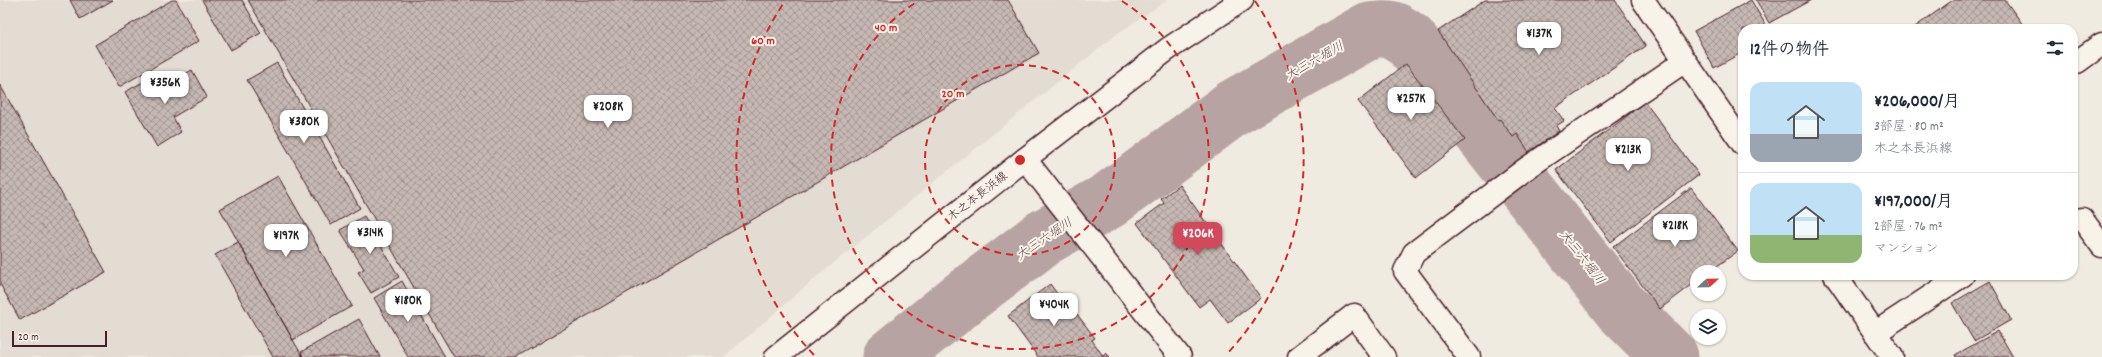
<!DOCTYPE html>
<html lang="ja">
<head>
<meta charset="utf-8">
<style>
  :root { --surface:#fff; --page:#f6f6f7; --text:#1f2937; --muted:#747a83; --line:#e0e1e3; --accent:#d1495b }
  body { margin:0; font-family:Dekko,"Klee One",sans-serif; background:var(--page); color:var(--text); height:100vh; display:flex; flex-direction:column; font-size:15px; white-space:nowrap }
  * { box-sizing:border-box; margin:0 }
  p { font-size:13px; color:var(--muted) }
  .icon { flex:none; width:22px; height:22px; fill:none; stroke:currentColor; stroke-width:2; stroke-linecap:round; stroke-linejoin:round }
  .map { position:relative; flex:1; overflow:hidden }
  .drawer { position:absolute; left:1738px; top:24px; width:340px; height:256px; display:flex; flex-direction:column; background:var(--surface); border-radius:16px; box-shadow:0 1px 3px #0004 }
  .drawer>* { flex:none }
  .needle { width:26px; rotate:68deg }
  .buttons { position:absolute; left:1690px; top:265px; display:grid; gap:8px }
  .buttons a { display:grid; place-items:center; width:36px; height:36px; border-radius:50%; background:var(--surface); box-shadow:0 1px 3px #0004; font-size:20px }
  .scale { position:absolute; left:12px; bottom:10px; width:95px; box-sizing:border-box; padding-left:4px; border:2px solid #4a1f2b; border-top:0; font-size:11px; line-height:14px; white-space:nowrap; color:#4a1f2b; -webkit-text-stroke:3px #f7f3e8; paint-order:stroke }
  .price { position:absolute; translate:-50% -34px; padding:0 9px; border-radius:8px; background:#fff; color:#222; font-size:13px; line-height:26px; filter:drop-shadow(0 1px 2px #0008) }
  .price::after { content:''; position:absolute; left:50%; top:24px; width:12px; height:9px; margin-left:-6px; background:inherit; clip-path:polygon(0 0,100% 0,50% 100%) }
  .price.current { background:var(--accent); color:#fff }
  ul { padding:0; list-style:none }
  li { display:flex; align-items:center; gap:12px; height:100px; padding:0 12px }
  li+li { border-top:1px solid var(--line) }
  li span { display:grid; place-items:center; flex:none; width:112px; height:80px; border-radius:12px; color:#555 }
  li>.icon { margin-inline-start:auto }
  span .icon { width:48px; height:48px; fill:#fffc; stroke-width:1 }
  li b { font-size:17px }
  h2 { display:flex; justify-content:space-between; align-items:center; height:48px; padding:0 12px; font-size:17px }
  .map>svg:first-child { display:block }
  .built { fill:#e3dcd2 }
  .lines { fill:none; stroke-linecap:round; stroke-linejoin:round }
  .river { stroke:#b7a4a2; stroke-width:57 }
  .building { fill:url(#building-cross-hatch); stroke:#4a1f2b }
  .minor-casing { stroke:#4a1f2b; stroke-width:25 }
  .major-casing { stroke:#4a1f2b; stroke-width:25 }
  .minor { stroke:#f7f3e8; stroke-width:22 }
  .major { stroke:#f7f3e8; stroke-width:22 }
  .ring { fill:none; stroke:#d62828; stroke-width:2; stroke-dasharray:7 5 }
  .labels { text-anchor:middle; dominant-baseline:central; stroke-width:4; stroke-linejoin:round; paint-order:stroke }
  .street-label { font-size:12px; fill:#4a1f2b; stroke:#f7f3e8 }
  .water-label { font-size:13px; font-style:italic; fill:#704e55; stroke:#f7f3e8 }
  .centre { fill:#d62828; stroke:#f7f3e8; stroke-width:2 }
  .ring-label { font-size:12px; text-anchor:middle; font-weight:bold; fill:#d62828; stroke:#f7f3e8; stroke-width:4; stroke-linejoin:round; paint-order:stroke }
</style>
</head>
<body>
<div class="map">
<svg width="2102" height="357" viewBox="0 0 2102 357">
  <defs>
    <pattern id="building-cross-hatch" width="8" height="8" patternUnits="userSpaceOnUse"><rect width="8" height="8" fill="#c6b8b3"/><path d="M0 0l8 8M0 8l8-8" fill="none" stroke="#a39592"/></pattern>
  </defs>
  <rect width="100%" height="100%" fill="#f0ebe0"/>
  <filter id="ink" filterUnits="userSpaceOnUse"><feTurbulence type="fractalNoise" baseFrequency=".025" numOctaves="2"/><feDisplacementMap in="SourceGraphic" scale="8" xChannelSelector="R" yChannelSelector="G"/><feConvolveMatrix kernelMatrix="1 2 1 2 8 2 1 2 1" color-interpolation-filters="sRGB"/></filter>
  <g filter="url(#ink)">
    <path class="built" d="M0,0H1167L1117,34L813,280L724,357H0Z"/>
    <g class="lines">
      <path class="river" d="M891,357L965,297L1043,238L1108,201L1233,108L1370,30C1389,27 1394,28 1409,40L1621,308L1670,357"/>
    </g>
    <path class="building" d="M70,0H113L80,19Z
      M172,0H176L199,41L119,87L95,45Z
      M202,0H242L261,33L231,50Z
      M248,0H1008L1039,53L516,357H454Z
      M1485,0H1615L1646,46L1555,108L1564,121L1556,126L1559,131L1529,152L1517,134L1513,137L1500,119L1498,120L1438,31Z
      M1751,0L1768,29H1743V52L1714,68L1694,31Z
      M1756,0H1811L1769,23Z
      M1953,0H2005L2026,29H1912Z
      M277,63L360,208L331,225L247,80Z
      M1406,64L1465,140L1416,178L1358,101Z
      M192,70L207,97L173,117L181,132L157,147L125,92L150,78L157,90Z
      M0,85L106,272L20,320L0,284Z
      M1645,102L1699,175L1611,242L1556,170Z
      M278,176L352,306L293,340L220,209Z
      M1179,185L1261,298L1228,323L1210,299L1199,307L1137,223L1164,203L1161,199Z
      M1691,188L1738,251L1709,272H1697V281L1660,309L1613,247Z
      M364,216L399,277L371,293L358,272L364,269L340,230Z
      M238,242L293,340L303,357H273L215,255Z
      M402,281L445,357H408L374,298Z
      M1990,281L2011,320L1974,341L1952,303Z
      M1050,284L1058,295L1061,293L1095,338L1092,340L1103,356L1106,353L1110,357H1038L1008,316Z
      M359,319L380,357H303L301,352Z
      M1998,331L2013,357H1956L1955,355Z"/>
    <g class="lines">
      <defs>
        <path id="minor" d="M1643,0L1743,144
          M2077,62L2102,44
          M1025,159L1180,357
          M2082,219L2102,246
          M1835,275L1892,357
          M1875,333L1963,275
          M1299,357L1354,315L1384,357
          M1469,357L1405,271L1414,253L1527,168L1685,61"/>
        <path id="major" d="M776,357L1025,159L1168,49L1242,0"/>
      </defs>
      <use href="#minor" class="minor-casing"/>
      <use href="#major" class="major-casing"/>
      <use href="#minor" class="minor"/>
      <use href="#major" class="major"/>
    </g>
  </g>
  <g class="ring">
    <circle cx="1020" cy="160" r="95"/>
    <path d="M1122 1A189 189 0 1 1 918 1"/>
    <path d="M814 355A284 284 0 0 1 785 1M1255 1A284 284 0 0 1 1226 355"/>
  </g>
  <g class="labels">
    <g class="street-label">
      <text transform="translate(978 197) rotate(-38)">木之本長浜線</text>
    </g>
    <g class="water-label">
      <text transform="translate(1315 62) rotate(-30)">大三六堀川</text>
      <text transform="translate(1045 240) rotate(-34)">大三六堀川</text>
      <text transform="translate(1581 258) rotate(52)">大三六堀川</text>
    </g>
  </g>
  <circle cx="1020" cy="160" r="6" class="centre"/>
  <g class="ring-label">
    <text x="886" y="31">40 m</text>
    <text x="763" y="44">60 m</text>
    <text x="953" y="97">20 m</text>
  </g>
</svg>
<div class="buttons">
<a><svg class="needle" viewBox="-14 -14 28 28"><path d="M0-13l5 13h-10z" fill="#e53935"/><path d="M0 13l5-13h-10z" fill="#747a83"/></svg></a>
<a><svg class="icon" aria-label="layers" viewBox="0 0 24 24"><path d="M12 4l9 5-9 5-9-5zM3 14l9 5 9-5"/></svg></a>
</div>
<div class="scale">20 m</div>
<b class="price" style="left:1539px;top:56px">¥137K</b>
<b class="price" style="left:165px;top:105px">¥356K</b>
<b class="price" style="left:1411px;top:121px">¥257K</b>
<b class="price" style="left:608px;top:129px">¥208K</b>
<b class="price" style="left:304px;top:144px">¥380K</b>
<b class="price" style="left:1628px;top:172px">¥213K</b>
<b class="price" style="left:1675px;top:248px">¥218K</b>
<b class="price" style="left:370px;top:255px">¥314K</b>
<b class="price current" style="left:1198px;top:256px">¥206K</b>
<b class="price" style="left:286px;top:258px">¥197K</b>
<b class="price" style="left:408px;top:323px">¥180K</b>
<b class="price" style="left:1054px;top:327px">¥404K</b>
<section class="drawer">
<h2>12件の物件<svg class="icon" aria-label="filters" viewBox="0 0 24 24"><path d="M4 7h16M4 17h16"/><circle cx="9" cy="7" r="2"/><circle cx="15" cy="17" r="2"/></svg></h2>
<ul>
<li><span style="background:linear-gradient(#bfe0f5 65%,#9aa5b1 0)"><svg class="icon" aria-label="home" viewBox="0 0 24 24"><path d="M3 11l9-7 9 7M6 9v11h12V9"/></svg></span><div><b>¥206,000/月</b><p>3部屋 · 80 m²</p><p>木之本長浜線</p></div></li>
<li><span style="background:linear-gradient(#bfe0f5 65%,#8fb573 0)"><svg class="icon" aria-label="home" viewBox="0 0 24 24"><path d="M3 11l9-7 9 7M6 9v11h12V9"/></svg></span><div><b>¥197,000/月</b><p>2部屋 · 76 m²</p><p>マンション</p></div></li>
</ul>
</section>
</div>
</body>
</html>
